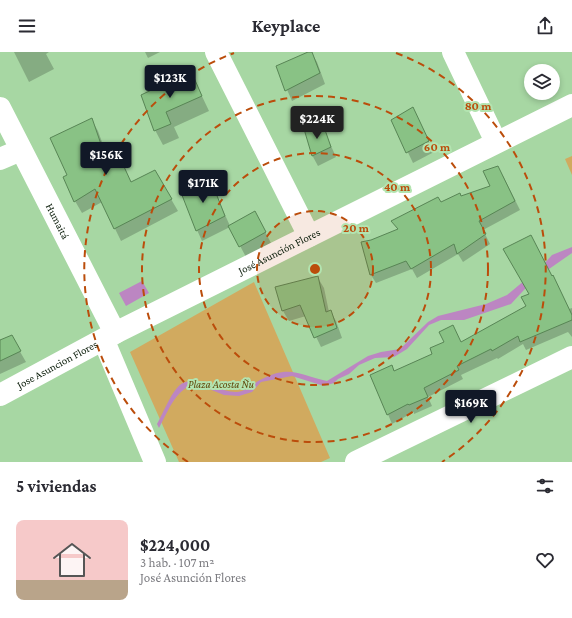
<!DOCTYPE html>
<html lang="es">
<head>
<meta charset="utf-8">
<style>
  :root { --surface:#fff; --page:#f7f7f7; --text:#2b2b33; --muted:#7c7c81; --line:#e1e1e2; --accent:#111827 }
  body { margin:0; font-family:"Crimson Pro",serif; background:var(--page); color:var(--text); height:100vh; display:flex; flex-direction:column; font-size:15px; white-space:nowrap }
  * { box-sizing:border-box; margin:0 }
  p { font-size:13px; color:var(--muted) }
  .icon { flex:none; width:22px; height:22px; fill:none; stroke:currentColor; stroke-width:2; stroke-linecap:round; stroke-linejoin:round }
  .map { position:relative; height:410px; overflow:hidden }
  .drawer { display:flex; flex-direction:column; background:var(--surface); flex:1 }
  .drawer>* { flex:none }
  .controls { position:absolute; left:524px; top:12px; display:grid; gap:8px }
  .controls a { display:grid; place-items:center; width:36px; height:36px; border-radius:50%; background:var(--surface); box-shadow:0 2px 6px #0003; font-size:20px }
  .price { position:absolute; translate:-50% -34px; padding:0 9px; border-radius:4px; background:var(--accent); color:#fff; font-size:13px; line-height:26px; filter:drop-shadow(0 1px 2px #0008) }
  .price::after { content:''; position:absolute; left:50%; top:24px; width:12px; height:9px; margin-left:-6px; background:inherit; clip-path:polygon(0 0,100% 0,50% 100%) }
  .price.current { background:#222; color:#fff }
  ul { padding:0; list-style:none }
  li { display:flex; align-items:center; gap:12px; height:100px; padding:0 16px }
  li+li { border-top:1px solid var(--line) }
  li span { display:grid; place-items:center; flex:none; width:112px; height:80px; border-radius:8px; color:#555 }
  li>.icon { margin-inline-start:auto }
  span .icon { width:48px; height:48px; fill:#fffc; stroke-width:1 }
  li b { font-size:17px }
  h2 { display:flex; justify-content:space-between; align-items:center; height:48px; padding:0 16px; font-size:17px }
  header { display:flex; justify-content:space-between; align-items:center; height:52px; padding:0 16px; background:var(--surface); font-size:18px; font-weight:700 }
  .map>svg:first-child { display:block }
  .green { fill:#d1aa5f }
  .water { fill:#bc86c2 }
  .shadow { fill:#0003 }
  .building { fill:#89c285; stroke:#588555 }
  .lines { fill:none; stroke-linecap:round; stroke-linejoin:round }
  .minor { stroke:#fff; stroke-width:22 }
  .ring { fill:none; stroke:#bb4d0b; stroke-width:2; stroke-dasharray:7 5 }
  .labels { text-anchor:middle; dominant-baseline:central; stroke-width:4; stroke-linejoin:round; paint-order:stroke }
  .street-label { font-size:11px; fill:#091b08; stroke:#b3e4b0 }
  .park-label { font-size:11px; font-style:italic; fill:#61470a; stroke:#b3e4b0 }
  .centre { fill:#bb4d0b; stroke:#b3e4b0; stroke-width:2 }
  .ring-label { font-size:12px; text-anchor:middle; font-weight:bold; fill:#bb4d0b; stroke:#b3e4b0; stroke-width:4; stroke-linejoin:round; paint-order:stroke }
</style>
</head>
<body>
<header><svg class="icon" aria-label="menu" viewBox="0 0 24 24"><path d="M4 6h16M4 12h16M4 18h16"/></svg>Keyplace<svg class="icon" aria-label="share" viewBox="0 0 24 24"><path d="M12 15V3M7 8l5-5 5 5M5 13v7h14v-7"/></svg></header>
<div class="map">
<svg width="572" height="410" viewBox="0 0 572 410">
  <rect width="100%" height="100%" fill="#a7d7a3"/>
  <path class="green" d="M572,104V123L565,107Z
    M254,230L330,406L321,410H179L130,300Z"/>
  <path class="water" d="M572,195V201L549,217L542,224L535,226L511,252L464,268H441L429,273L407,297L394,305L375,306L359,313L349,322L338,327L334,331L324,334L292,324L261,330L252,340L239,344L224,343L194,331C173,342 170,356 159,376L157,372C163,362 173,335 183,331C202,323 217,340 236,340C246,340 252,332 260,328C290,312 299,323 327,329L368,304L381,300L400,297L428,270L438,264L486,252L507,243L543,213L552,203Z
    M142,229L149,241L126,254L119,241Z"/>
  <path class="shadow" d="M14,0H49L46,2L54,17L29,30Z
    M145,0H160L148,6Z
    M311,0L317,10L325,32L292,49L277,15Z
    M191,21L209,59L174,75L179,86L163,93L155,78L143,43Z
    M91,67L98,79L106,101L114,96L131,130L171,147L178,159L121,189L102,150L82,161L75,149L68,123Z
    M418,67L434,100L413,111L393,69Z
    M323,76L336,105L318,114L312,103Z
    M503,124L520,158L483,178L490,192L463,210L458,202L417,226L412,217L376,231L371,223V189L398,178L393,169L491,135Z
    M209,127L230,174L260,170L271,191L246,205L230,175L202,189L197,178Z
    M553,224L569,257L572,256V285L568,280L526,298L523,292L498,307L497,306L461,323L463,327L428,345L432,354L414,362V360L392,372L372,324L391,314L395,320L461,291L527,255L530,242Z
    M318,226L324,236L329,260L330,259L336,269L342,286L321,295L306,264L289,269L283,259Z
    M11,284L26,310L0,322V289Z"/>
  <path class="building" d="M308,0H312L320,21L285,39L276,14Z
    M191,19L202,44L166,60L171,72L154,79L141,43Z
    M413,55L429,89L406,101L391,68Z
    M92,66L104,101L115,95L131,130L155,118L172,147L114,177L95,137L74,150L63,125L67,123L50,86Z
    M324,75L331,95L312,104L304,77Z
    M498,114L515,149L479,169L486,182L457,202L454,192L411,217L406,209L370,223L361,190L371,188L398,177L391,169L438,145L441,150L460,141L461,144L490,134L483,119Z
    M210,126L225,164L196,179L180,138Z
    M255,159L266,180L239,195L228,174Z
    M531,183L552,224L553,223L572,263V268L520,290L518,284L492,299L491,297L457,314L459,318L424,336L428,345L409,353L408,352L387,363L370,323L392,313L394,319L432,302L430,296L444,290L439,280L453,273L461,290L526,254L521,245L529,242L503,197Z
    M318,224L326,260L331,258L337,276L314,286L300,253L282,259L275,235Z
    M12,283L21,299L0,309V288Z"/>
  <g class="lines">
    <g class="minor">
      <path d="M216,0L309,184"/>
      <path d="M453,0L496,90"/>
      <path id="s1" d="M0,56L115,281"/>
      <path d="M0,107L21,98"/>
      <path d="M104,289L155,410"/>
      <path id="s2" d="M0,343L115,281L572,53"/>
      <path d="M356,410L572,305"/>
    </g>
  </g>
  <circle cx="315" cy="217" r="58" fill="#bb4d0b" fill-opacity=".12"/>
  <g class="ring">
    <circle cx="315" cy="217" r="58"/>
    <circle cx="315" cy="217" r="116"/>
    <circle cx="315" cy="217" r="173"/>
    <path d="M188 410A231 231 0 0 1 234 1M396 1A231 231 0 0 1 442 410"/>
  </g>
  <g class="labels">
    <g class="street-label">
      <text stroke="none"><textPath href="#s1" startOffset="127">Humaitá</textPath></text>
      <text stroke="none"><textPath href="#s2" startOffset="314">José Asunción Flores</textPath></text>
      <text stroke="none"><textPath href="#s2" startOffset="65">Jose Asuncion Flores</textPath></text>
    </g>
    <g class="park-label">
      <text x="221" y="332">Plaza Acosta Ñu</text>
    </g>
  </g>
  <circle cx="315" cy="217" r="6" class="centre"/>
  <g class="ring-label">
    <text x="478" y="58">80 m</text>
    <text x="437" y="99">60 m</text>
    <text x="397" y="139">40 m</text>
    <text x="356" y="180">20 m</text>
  </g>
</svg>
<div class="controls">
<a><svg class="icon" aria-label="layers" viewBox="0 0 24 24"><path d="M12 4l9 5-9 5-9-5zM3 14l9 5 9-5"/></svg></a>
</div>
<b class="price" style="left:170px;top:47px">$123K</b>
<b class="price current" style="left:317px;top:88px">$224K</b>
<b class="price" style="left:106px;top:124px">$156K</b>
<b class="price" style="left:203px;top:152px">$171K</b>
<b class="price" style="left:471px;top:372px">$169K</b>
</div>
<section class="drawer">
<h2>5 viviendas<svg class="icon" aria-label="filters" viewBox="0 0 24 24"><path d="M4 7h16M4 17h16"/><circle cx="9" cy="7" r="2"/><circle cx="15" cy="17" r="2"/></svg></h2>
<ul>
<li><span style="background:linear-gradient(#f6c9c9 75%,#b9a48a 0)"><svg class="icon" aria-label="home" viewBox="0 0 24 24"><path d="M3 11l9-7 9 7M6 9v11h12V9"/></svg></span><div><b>$224,000</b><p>3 hab. · 107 m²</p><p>José Asunción Flores</p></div><svg class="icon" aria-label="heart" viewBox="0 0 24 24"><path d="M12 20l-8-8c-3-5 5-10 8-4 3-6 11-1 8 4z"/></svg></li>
</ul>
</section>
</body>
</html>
